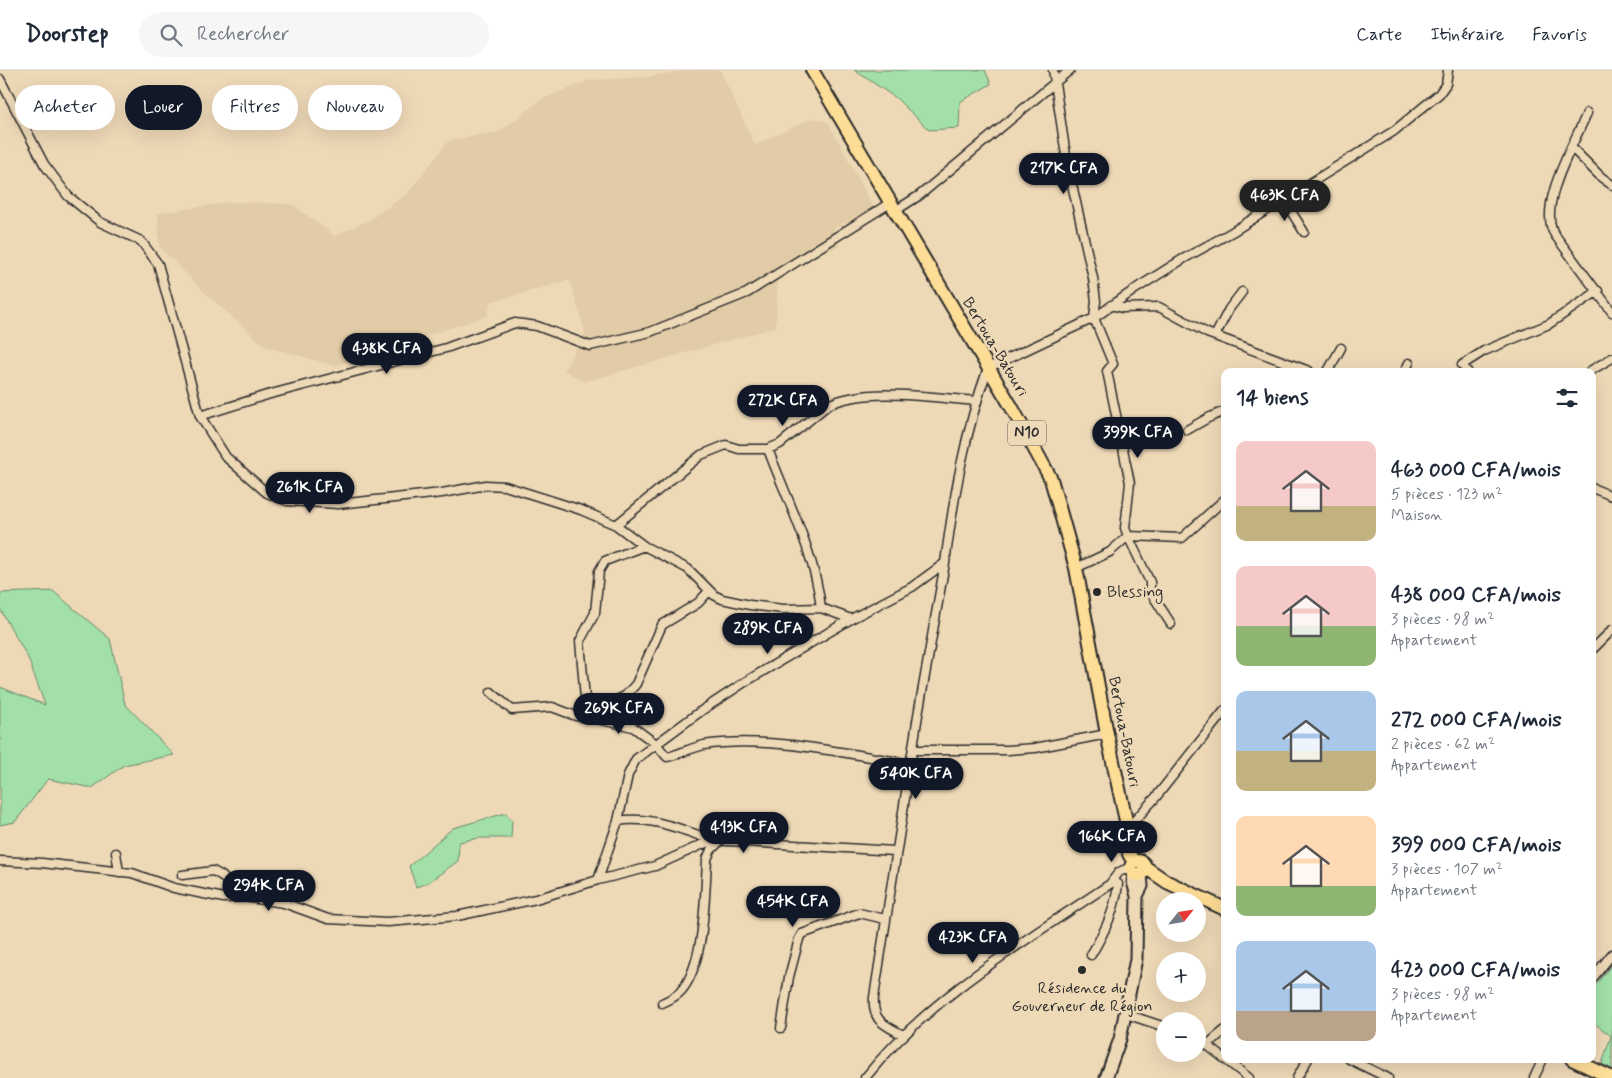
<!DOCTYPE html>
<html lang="fr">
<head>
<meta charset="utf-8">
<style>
  :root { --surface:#fff; --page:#f6f6f7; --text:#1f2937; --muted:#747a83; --line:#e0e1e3; --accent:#111827 }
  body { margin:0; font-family:Mynerve,sans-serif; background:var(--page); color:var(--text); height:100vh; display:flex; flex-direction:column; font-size:19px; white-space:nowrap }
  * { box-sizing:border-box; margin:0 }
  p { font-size:16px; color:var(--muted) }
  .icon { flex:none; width:28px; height:28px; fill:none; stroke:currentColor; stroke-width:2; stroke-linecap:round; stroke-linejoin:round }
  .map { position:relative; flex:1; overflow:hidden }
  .drawer { position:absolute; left:1221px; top:298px; width:375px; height:695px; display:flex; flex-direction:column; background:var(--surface); border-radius:10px; box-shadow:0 5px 20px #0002 }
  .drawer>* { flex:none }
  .top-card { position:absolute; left:15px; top:15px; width:475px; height:45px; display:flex; gap:10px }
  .needle { width:32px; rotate:60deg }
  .buttons { position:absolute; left:1156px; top:822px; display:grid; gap:10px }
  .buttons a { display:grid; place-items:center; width:50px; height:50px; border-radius:50%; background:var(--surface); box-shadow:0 5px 20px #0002; font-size:25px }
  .price { position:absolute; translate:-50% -42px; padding:0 11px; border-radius:18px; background:var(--accent); color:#fff; font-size:16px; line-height:32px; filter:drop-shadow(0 1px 2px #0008) }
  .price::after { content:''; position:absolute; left:50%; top:30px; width:15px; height:11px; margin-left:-8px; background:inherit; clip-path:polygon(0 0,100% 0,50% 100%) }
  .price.selected { background:#222; color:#fff }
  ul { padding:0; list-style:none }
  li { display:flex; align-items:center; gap:15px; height:125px; padding:0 15px }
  li span { display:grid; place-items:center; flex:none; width:140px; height:100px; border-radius:10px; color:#555 }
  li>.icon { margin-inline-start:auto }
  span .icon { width:60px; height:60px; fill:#fffc; stroke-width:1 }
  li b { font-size:21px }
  h2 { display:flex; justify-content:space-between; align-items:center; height:60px; padding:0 15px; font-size:21px }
  .chip { padding:0 18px; border-radius:22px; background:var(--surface); box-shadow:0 5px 20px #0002; font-size:18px; line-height:45px }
  .chip.selected { background:var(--accent); color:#fff }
  header { display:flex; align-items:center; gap:30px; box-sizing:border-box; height:70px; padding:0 25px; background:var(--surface); border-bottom:1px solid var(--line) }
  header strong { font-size:24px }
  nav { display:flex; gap:28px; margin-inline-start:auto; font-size:18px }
  .search { width:350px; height:45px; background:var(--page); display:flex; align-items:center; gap:12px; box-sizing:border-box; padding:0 18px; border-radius:28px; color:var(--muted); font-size:19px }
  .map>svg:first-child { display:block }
  .built { fill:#e2cba7 }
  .green { fill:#a2e0a8; stroke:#66866a }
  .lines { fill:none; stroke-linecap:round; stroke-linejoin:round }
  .minor-casing { stroke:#2b2b2b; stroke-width:11 }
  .secondary-casing { stroke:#2b2b2b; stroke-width:15 }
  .trunk-casing { stroke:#2b2b2b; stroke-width:16 }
  .minor { stroke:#eed9b7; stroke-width:8 }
  .secondary { stroke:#eed9b7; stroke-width:11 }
  .trunk { stroke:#fedd96; stroke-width:12 }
  .poi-dot { fill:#2b2b2b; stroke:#eed9b7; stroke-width:2 }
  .labels { text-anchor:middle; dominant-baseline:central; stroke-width:5; stroke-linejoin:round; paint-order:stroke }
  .shield { fill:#eed9b7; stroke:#665f55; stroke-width:1 }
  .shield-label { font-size:15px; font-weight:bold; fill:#2b2b2b }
  .street-label { font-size:16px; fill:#2b2b2b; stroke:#eed9b7 }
  .poi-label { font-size:16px; fill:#2b2b2b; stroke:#eed9b7; text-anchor:start }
</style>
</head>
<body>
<header>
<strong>Doorstep</strong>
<div class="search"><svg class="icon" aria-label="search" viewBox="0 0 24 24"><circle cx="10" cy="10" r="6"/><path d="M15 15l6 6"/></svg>Rechercher</div>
<nav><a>Carte</a><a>Itinéraire</a><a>Favoris</a></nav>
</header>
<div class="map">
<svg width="1612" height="1008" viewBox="0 0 1612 1008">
  <rect width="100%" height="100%" fill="#eed9b7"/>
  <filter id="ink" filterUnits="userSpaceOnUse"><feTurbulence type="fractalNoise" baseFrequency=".02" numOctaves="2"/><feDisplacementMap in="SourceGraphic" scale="10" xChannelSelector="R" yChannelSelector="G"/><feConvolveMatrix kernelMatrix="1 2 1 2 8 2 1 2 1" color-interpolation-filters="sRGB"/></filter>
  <g filter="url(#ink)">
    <path class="built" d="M689,0H720L755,75L813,48L828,52L874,138L833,159L839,176L778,201L776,257L584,312L564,300L585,262L570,210L491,232L487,246L335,296L265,276L206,224L159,176L158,143L232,132L292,134L335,166L369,150L407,124L449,70L499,62L540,30L590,10L647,7Z"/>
    <path class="green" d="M854,0H985L991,14L960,32L959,58L929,60L896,28Z
      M53,521L110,569L125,634L174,685L124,695L92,718L48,709L15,752L0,755V617L45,635L28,588L0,539V523Z
      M506,743L512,751L511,768H479L459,772L458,791L429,812L416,817L409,796L453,758Z
      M1612,894V999L1602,994L1611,966L1593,952V918Z"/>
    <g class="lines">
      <defs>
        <path id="minor" d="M1053,0L1067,92L1093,208L1096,231L1094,248L1113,294L1107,301L1130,413L1125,458L1128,466L1110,482L1076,498
          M0,9L44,94L68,126L100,152L141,171L158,194L200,346L226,387L267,423L287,431L338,434L442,423L486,415L505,416L581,440L616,455L644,476L688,499L714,525L722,529L750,535L783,539L821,538L851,549
          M1587,43C1575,72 1536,137 1555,165L1612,242
          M1572,78L1601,107L1612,115
          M1284,130L1304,162
          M895,141L920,125L1070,0
          M1111,235L1122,238L1159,237L1207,263L1309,301
          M1215,266L1229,239L1242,222
          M1328,301L1341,278
          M1405,301L1409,293
          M1467,301L1462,295L1484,281L1549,254L1598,221
          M1590,301L1612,288
          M200,346L267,325L446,278L515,253L537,256L590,276L650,262L747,223L890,133
          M1187,360L1208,348L1225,341
          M768,379C787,430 815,483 821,538
          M1592,418L1612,426
          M616,455L701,385L726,375L739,379H768L780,374L828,335C868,316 933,328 976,331
          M644,476L605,491L599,501L595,543L580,571L585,629L592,644L601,650L633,657L656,674L667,687C680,684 691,678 704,675C768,665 847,684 911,694
          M1171,554L1150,521V512L1128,466L1182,468L1225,429
          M1592,580L1612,560
          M491,622L512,640L552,637L576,646H586L625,626L636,614L662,555L698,533L709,521
          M913,680H1008L1035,678L1107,664
          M618,751C649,745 683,760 712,770
          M1127,759L1156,727L1225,640
          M116,783L119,802
          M0,791L42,793L132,803L174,818L224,828L244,827L284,833L328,849L388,852L457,846L536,829L598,810L618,751L628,705L636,689L701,641L745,612L851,549L912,517L945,493C954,426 965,361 988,298L1094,248L1137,218L1183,189L1232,162L1394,61L1439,24L1446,14L1448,0
          M182,805L213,801L222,806L240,827
          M598,810L655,796L712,770L895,781
          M1091,885C1105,861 1115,841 1118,814
          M1592,909L1612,884
          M662,933C669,930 676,927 681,921C705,894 705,824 707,789L711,780L720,771
          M1126,944L1165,957
          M781,958L789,907L799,869L802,864L859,843L885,849
          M903,965C883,954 872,951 874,927L918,645L945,493
          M1198,971L1207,975L1249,1008
          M1207,975L1225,960
          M1349,989L1388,1008
          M865,1008C930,926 1024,872 1110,814L1119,802L1131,797
          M1297,1008L1308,989
          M1534,1008L1543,989"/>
        <path id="secondary" d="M1137,826L1142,816L1141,804
          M1106,1008L1120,969L1136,889L1137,826L1133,812L1134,803"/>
        <path id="trunk" d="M812,0L1011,336L1051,409L1076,498L1107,664L1130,769L1129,784L1134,792
          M1131 798a7 7 0 1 1 14 0a7 7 0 1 1-14 0Z
          M1145,797L1167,812L1225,839
          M1572,989L1612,1008"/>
      </defs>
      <use href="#minor" class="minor-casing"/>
      <use href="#secondary" class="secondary-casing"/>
      <use href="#trunk" class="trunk-casing"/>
      <use href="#minor" class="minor"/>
      <use href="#secondary" class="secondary"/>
      <use href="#trunk" class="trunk"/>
    </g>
  </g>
  <g class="poi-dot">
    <circle cx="1097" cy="522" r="5"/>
    <circle cx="1082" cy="900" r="5"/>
  </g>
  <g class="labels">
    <rect class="shield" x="1008" y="350.5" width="38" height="25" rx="4"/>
    <g class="shield-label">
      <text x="1027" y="363">N10</text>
    </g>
    <g class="street-label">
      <text transform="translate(995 277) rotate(59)">Bertoua-Batouri</text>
      <text transform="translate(1124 662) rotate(79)">Bertoua-Batouri</text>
    </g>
    <g class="poi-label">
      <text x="1107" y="522">Blessing</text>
      <text x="1082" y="918" text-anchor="middle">Résidence du<tspan x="1082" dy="18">Gouverneur de Région</tspan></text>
    </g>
  </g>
</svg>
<div class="buttons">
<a><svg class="needle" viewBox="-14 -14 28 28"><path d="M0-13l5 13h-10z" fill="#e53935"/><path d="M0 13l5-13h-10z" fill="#747a83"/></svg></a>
<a>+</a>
<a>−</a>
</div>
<b class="price" style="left:1064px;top:125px">217K CFA</b>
<b class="price selected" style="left:1285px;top:152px">463K CFA</b>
<b class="price" style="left:387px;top:305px">438K CFA</b>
<b class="price" style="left:783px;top:357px">272K CFA</b>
<b class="price" style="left:1138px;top:389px">399K CFA</b>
<b class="price" style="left:310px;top:444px">261K CFA</b>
<b class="price" style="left:768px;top:585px">289K CFA</b>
<b class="price" style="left:619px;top:665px">269K CFA</b>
<b class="price" style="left:916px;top:730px">540K CFA</b>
<b class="price" style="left:744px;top:784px">413K CFA</b>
<b class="price" style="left:1112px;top:793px">166K CFA</b>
<b class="price" style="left:269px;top:842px">294K CFA</b>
<b class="price" style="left:793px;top:858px">454K CFA</b>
<b class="price" style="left:973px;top:894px">423K CFA</b>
<div class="top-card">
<a class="chip">Acheter</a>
<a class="chip selected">Louer</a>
<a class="chip">Filtres</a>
<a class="chip">Nouveau</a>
</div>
<section class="drawer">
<h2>14 biens<svg class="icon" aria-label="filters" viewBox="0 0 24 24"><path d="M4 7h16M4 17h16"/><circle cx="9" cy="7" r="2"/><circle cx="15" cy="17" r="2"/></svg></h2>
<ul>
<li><span style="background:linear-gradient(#f6c9c9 65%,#c2b280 0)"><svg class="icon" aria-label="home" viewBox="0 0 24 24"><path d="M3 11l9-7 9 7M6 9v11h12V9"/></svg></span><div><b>463 000 CFA/mois</b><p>5 pièces · 123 m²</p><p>Maison</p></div></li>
<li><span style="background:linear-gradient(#f6c9c9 60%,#8fb573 0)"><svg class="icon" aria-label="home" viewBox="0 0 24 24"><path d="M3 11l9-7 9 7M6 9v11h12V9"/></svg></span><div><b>438 000 CFA/mois</b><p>3 pièces · 98 m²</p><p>Appartement</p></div></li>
<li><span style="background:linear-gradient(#a9c7e8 60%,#c2b280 0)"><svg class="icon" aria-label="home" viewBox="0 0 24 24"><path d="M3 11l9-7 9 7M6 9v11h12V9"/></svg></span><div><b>272 000 CFA/mois</b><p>2 pièces · 62 m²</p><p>Appartement</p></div></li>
<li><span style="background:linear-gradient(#ffd9b3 70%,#8fb573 0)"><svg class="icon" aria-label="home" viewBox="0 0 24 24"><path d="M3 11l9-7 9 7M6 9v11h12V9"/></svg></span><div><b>399 000 CFA/mois</b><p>3 pièces · 107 m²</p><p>Appartement</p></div></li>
<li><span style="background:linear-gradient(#a9c7e8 70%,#b9a48a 0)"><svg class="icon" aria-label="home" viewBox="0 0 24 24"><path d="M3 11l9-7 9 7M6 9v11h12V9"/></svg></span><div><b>423 000 CFA/mois</b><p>3 pièces · 98 m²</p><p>Appartement</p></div></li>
</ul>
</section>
</div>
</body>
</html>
